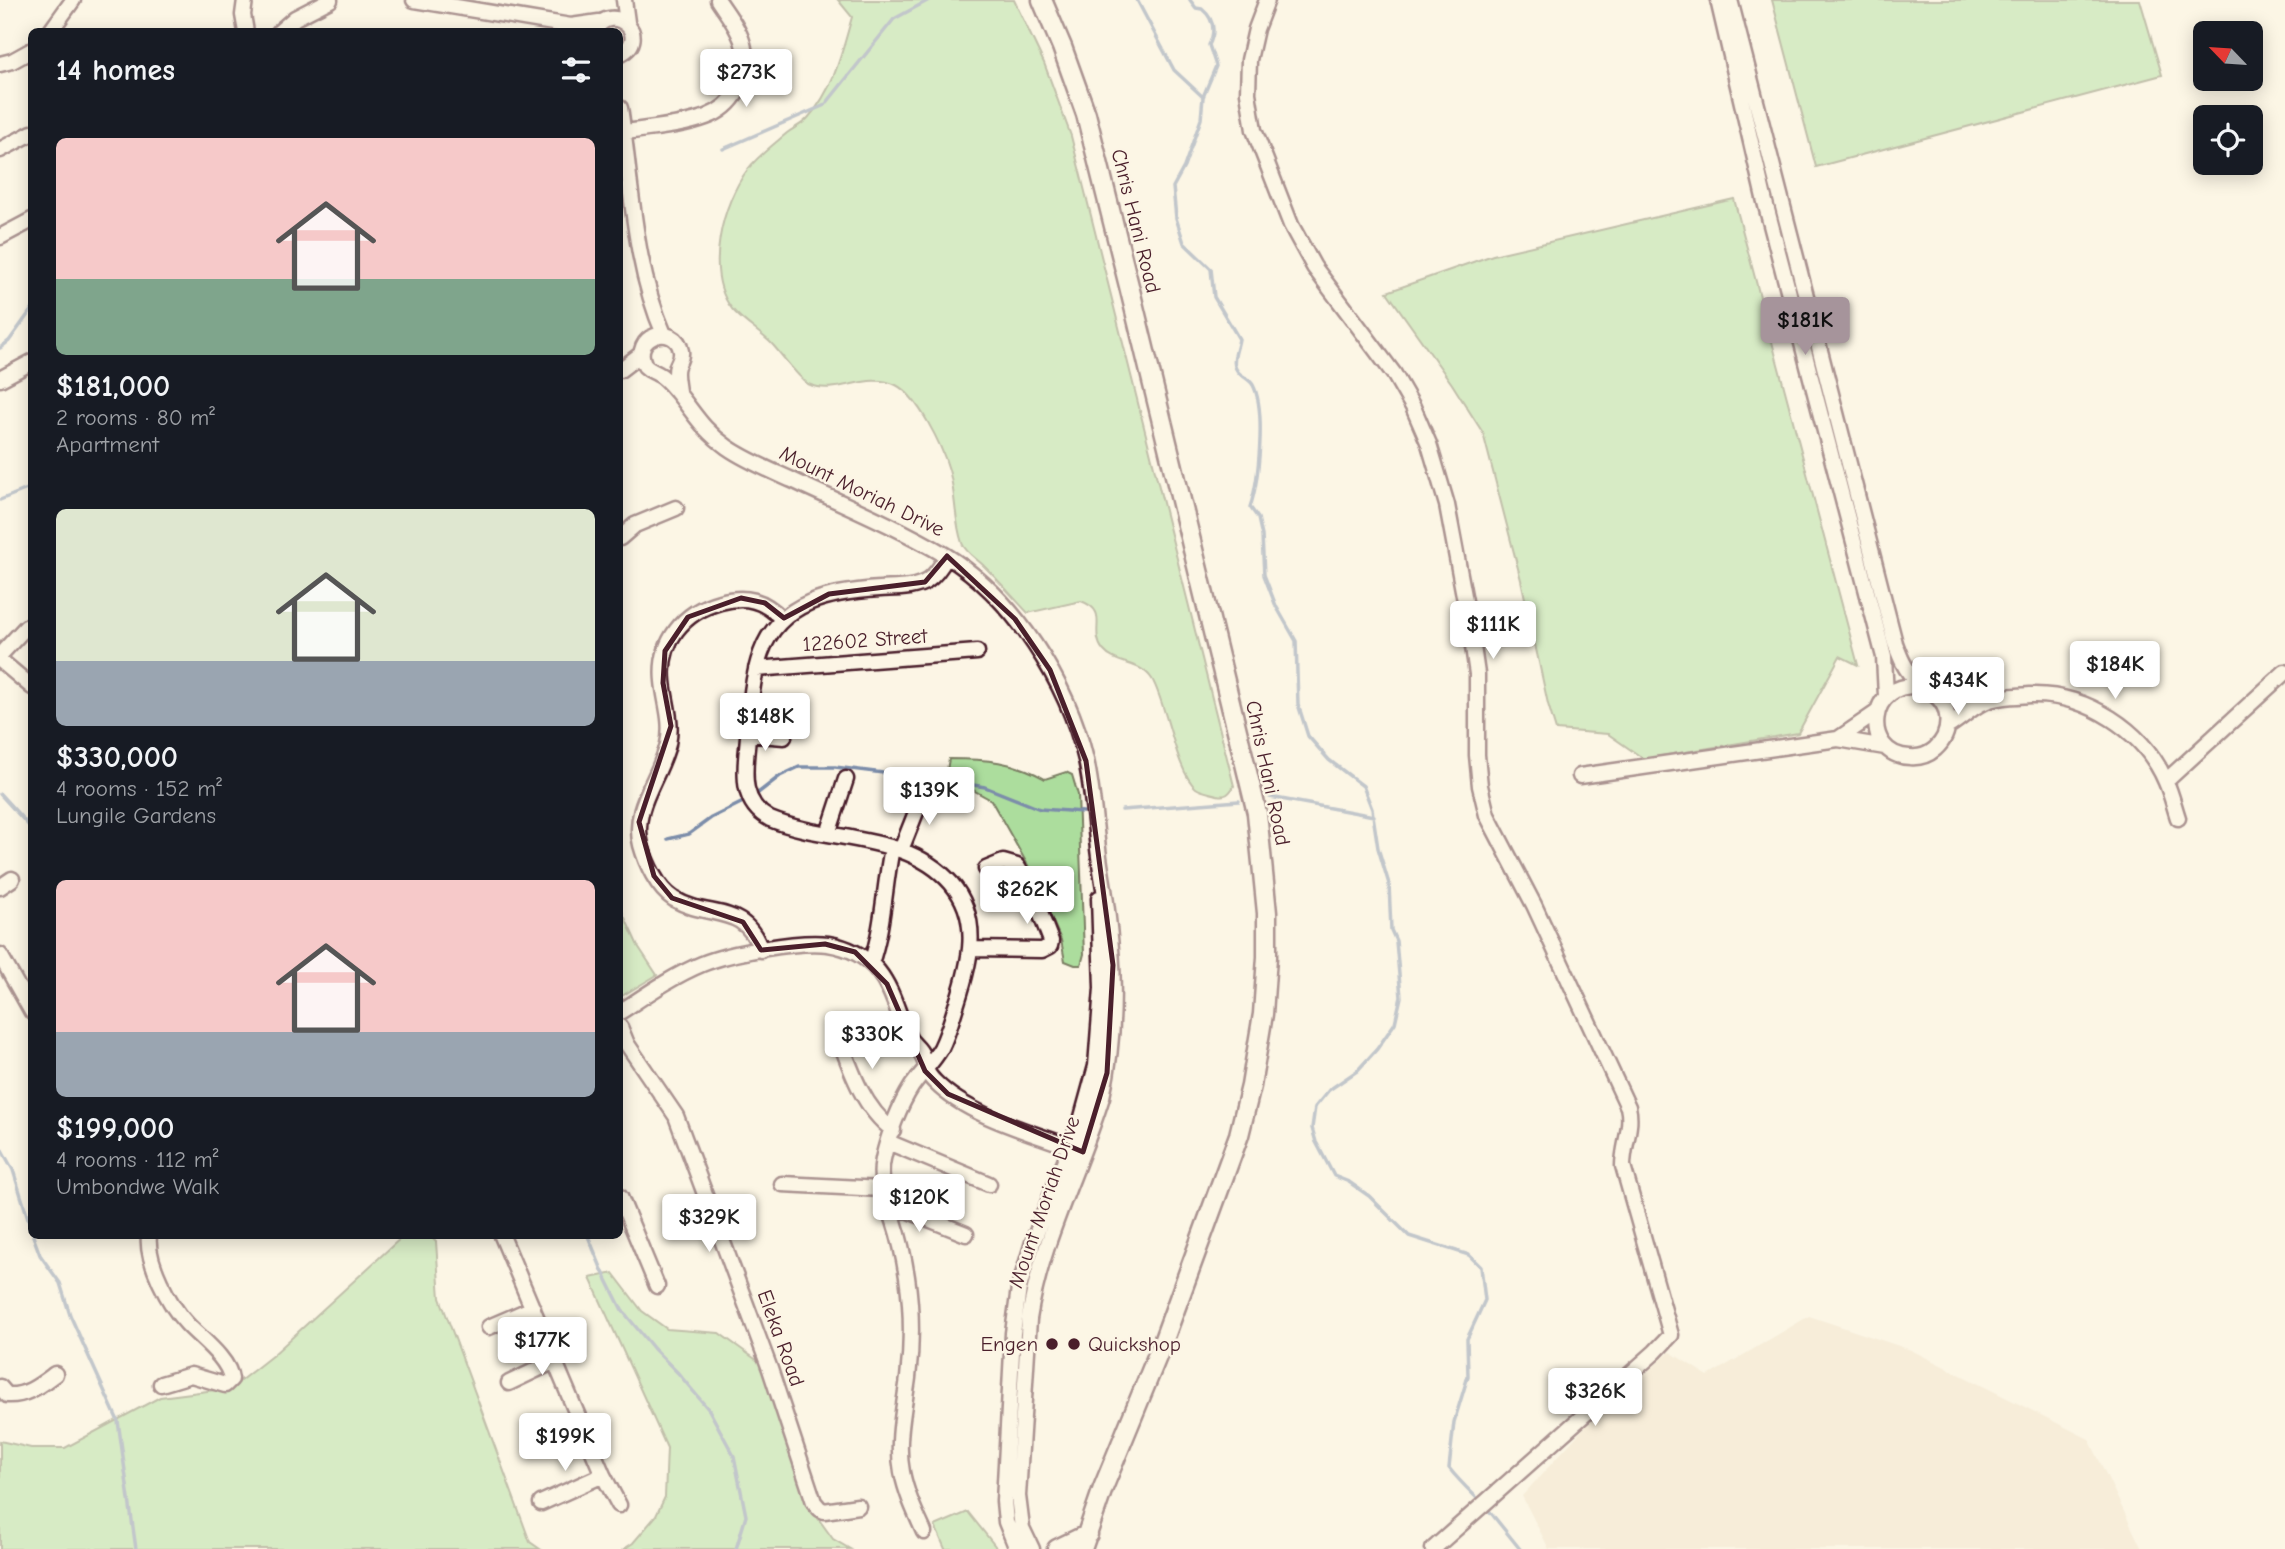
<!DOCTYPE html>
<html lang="en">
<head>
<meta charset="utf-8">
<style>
  :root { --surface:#171b24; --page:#242831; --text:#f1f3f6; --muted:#9ea1a6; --accent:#a6949b }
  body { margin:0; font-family:"Comic Neue",sans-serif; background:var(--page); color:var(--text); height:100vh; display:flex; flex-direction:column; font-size:26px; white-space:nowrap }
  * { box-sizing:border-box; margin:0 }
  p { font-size:23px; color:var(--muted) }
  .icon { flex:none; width:38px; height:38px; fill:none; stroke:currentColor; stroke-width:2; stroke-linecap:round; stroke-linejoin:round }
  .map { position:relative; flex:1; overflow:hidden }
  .side { position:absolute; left:28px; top:28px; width:595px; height:1211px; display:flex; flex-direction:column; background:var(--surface); border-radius:10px; box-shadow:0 4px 18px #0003 }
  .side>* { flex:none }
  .needle { width:46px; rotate:295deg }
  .fabs { position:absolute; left:2193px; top:21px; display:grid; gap:14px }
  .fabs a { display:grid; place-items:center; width:70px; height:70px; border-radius:10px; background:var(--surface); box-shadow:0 4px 18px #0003; font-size:35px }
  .price { position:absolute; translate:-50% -60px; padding:0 16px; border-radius:7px; background:#fff; color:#222; font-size:23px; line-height:46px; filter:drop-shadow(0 2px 4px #0008) }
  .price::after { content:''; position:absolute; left:50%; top:42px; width:21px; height:16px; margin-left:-10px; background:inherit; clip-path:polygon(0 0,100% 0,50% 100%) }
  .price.active { background:var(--accent); color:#111 }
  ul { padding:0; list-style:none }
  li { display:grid; align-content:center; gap:14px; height:371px; padding:0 28px }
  li span { display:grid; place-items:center; height:217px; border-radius:10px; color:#555 }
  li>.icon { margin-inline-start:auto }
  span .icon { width:126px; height:126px; fill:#fffc; stroke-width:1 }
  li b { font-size:30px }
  h2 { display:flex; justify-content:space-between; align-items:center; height:84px; padding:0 28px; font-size:30px }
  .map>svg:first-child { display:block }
  .built { fill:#f1e3ca }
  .green { fill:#acdd9d; stroke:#7b7e64; stroke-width:2 }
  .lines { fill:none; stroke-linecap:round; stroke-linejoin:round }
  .stream { stroke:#7c8daa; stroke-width:3.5 }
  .minor-casing { stroke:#4a1f2b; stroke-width:19 }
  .major-casing { stroke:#4a1f2b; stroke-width:23 }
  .minor { stroke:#fcf5e5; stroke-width:14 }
  .major { stroke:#fcf5e5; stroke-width:18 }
  .marked { fill:none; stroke:#4a1f2b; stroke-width:5; stroke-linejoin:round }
  .poi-dot { fill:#4a1f2b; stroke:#fcf5e5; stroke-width:2.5 }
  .labels { text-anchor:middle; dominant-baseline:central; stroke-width:5; stroke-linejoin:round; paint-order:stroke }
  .street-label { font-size:21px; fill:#4a1f2b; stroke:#fcf5e5 }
  .poi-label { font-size:21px; fill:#4a1f2b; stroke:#fcf5e5; text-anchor:end }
</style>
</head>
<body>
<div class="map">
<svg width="2285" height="1549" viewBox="0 0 2285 1549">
  <rect width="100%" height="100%" fill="#fcf5e5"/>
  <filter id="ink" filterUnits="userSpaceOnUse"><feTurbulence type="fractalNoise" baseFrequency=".0143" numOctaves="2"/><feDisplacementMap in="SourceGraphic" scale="14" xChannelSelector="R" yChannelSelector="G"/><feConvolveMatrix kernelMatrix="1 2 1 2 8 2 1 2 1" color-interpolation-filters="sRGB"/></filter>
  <g filter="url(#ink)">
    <path class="built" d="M1809,1316L1911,1350L2089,1439L2142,1549H1549L1522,1496L1585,1427L1670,1352L1708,1376Z"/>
    <path class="green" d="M838,0H1014L1044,63L1071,136L1234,786C1229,794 1226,797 1217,795C1210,793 1202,792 1196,788C1177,774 1166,702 1152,679C1141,661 1116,666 1103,650C1088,630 1111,612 1081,601L1028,613C1013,597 999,581 984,566C977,559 965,552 962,543C954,520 956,493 949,470C942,446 918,396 896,385C866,371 837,397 808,384C794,373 784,357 772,344C760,332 743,322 732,309C704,273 722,203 748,169C758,156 774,144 787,133C794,128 803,124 808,118C834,89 842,52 852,17Z
      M1772,0H2140L2162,75L1816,167Z
      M1734,199L1858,665L1840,656L1798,733L1644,759L1608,734L1556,730L1548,704L1521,580L1483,433L1452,384L1387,292L1493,255Z
      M949,759C984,759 1015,761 1045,779L1066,772L1072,775L1078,795L1084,954L1081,965H1075L1065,961L1061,940L1030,869L991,800L946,775Z
      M620,907L638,946L657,975L620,997Z
      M403,1236H430L436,1242L440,1298L530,1542L540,1549H0V1441L31,1448H65L160,1397L231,1388L273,1355Z
      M613,1273L642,1311L667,1329L719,1333L765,1366L812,1510L833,1539L850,1549H624L633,1543L656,1516L665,1497L667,1448L590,1278Z
      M968,1512L995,1546L996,1549H945L935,1526Z"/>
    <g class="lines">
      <path class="stream" d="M1137,0L1174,70L1203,97
        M1190,0L1196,8L1202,9C1214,19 1216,31 1209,45L1216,66L1203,97L1201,119L1184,167L1173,187L1176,218L1184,243L1211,269L1214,297L1239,339C1237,352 1229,364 1240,374C1244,377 1250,380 1253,385C1266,409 1259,481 1250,507L1258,518L1262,536L1264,575L1276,606L1296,641L1298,704L1308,736L1329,760L1363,786L1372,809L1378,848L1389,884L1391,930L1396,941L1401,997L1395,1023L1377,1049L1357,1071L1329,1090L1315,1107L1312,1128L1316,1142L1334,1176L1349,1182L1369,1196L1409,1236L1469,1255L1481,1267L1485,1300L1467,1339L1468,1376L1454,1422L1449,1468C1459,1481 1470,1491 1481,1502
        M723,149L825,105L894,19L929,0
        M0,348L9,341L32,309
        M0,500L32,487
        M758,793L780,776L799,767H835L956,782L985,787L1040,809L1083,812
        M0,794L32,829
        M1270,797L1374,816
        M1122,810L1239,801
        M668,839L689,834L711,818L743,802
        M2,1150L13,1170L32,1231
        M33,1236L40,1255L60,1283L70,1315L118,1421L136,1549
        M588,1236L602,1270L622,1310L654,1349L678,1373L709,1410L734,1456L746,1516L736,1549
        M1487,1508L1520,1549"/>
      <defs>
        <path id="minor" d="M245,0L243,15L246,32
          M414,0L571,26L599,22
          M624,0L627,22
          M1267,0L1256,29L1249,60L1248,93L1254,130L1291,225L1314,267L1394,374L1413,407L1429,444L1447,505L1471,633L1477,674V755L1480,786L1487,815L1534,905L1628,1107C1633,1127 1623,1145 1623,1166L1671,1335L1655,1352L1433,1549
          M1718,0L1764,198L1884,657L1886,696
          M1730,0L1895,643C1900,657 1905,670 1916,680C1928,692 1944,696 1947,715C1949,728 1945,740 1935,749C1928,755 1920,758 1910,757C1861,756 1865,677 1924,687
          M595,30C613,0 653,37 620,54
          M50,32L73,0
          M279,32L295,18L330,0
          M0,64L12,61L32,50
          M620,108C632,183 633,264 664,334
          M620,133C647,128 679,127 706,117C734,107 751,78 744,48C741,31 727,14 718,0
          M0,150L32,133
          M0,237L32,220
          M620,370L641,354
          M0,379L32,362
          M678,393C678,386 674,374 677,366C679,361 682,358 681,351C676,322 629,335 645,366C650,371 653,371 658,374C665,377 672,386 677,392C695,414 702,429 727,447C747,461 770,470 792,480C843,504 896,526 945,555C1014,597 1068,683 1086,760C1094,796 1095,834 1101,870C1114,946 1119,1021 1102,1097C1079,1171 1041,1241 1029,1319L1018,1496L1022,1528L1032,1549
          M620,538L635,525L676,508
          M0,655L26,627
          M0,660L32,687
          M756,669L977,652
          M1938,697L1983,703
          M1947,727C1959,720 1970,709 1982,703C1996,696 2015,696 2030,695C2086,693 2144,730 2166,782C2171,793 2174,806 2178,818
          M748,734L784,737
          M1838,739L1876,713
          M1580,776L1838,739L1885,747
          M2166,781L2285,672
          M828,834L846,779
          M901,850L924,792
          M0,887L12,879
          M972,949L1042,950L1050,946L1051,941L1030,887L1017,866L1003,862L986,869
          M761,950C744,902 709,920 674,899C657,888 646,863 641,845C631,808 660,778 668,744C673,721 665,703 663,681C659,642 683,612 720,602C746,595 764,600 782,619
          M0,955L32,1012
          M871,963C884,925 884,887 892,848
          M620,1012C646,995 673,976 702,964C729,953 799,940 828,944C847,947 866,956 878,971C894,991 898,1016 909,1038C912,1044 920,1048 922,1055C929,1068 922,1069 935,1082C969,1117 1034,1133 1079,1150
          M835,1026C848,1062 861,1107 893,1130
          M620,1027L627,1044L676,1116L770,1369L814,1502L820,1509L824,1511L858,1506
          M888,1142L989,1184
          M782,1184L882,1189
          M620,1197L657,1286
          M886,1202L966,1234
          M149,1236C146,1261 169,1305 187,1324C200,1338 229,1359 231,1379L225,1385L191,1375L161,1384
          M502,1236L574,1407L603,1475L619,1505
          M489,1327L533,1308
          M509,1383L555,1361
          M0,1387L7,1395C27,1396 40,1385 55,1374
          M534,1437L579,1418
          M541,1503L603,1475
          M924,1532C915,1512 906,1493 902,1472C896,1442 904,1408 908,1378C912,1345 912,1310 907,1277C904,1258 900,1239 894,1221C887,1200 878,1182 883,1159C888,1136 899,1106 912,1086C921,1073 933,1062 941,1048C948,1034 952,1018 957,1003C970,963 982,919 951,883C906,832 828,843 770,819C742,804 744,776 747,748C750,717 750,683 761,653C780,601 831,592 880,589C895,588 914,589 927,581C936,575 942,565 947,556
          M1017,1549L1006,1522L1004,1501L1013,1333L1019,1288L1033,1242L1082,1117L1096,1066L1102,988L1099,898"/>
        <path id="major" d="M1042,0L1062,47L1086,114L1129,286L1257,813L1267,913V957L1263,1014L1251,1086L1239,1135L1163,1342L1103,1488L1082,1549
          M1057,1549L1088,1534"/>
      </defs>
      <use href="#minor" class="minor-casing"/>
      <use href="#major" class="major-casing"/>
      <use href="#minor" class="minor"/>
      <use href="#major" class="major"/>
    </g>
  </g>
  <path d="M0 0H2285V1549H0ZM947,556L1015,619L1050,670L1086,761L1113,965L1107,1073L1083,1152L948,1094L925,1071L887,984L855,952L825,944L761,950L743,922L672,898L654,876L639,822L671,726L663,683L665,651L688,617L741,598L765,603L784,618L829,594L925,582Z" fill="#fcf5e5" fill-opacity=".55" fill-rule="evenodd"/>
  <path class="marked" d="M947,556L1015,619L1050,670L1086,761L1113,965L1107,1073L1083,1152L948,1094L925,1071L887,984L855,952L825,944L761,950L743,922L672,898L654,876L639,822L671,726L663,683L665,651L688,617L741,598L765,603L784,618L829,594L925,582Z"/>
  <g class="poi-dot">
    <circle cx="1052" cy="1344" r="7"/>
    <circle cx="1074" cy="1344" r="7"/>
  </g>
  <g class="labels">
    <g class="street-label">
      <text transform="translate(1136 221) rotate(76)">Chris Hani Road</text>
      <text transform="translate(862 491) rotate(26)">Mount Moriah Drive</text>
      <text transform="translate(865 640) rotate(-4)">122602 Street</text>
      <text transform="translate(1268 773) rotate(78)">Chris Hani Road</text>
      <text transform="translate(1044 1202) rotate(-71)">Mount Moriah Drive</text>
      <text transform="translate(781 1338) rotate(70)">Eleka Road</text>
    </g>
    <g class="poi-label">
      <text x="1038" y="1344">Engen</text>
      <text x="1088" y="1344" text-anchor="start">Quickshop</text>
    </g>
  </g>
</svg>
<div class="fabs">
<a><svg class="needle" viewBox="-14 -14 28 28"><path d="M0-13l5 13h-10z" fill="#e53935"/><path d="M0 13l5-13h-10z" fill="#9ea1a6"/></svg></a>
<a><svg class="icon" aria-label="locate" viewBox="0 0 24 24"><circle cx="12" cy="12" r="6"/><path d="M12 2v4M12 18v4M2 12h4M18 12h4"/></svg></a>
</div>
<b class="price" style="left:746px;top:109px">$273K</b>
<b class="price active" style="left:1805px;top:357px">$181K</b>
<b class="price" style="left:1493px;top:661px">$111K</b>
<b class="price" style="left:2115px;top:701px">$184K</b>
<b class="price" style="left:1958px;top:717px">$434K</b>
<b class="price" style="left:765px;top:753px">$148K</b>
<b class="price" style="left:929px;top:827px">$139K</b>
<b class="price" style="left:1027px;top:926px">$262K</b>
<b class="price" style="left:872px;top:1071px">$330K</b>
<b class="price" style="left:919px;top:1234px">$120K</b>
<b class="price" style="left:709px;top:1254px">$329K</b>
<b class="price" style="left:542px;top:1377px">$177K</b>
<b class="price" style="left:1595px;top:1428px">$326K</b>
<b class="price" style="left:565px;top:1473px">$199K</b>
<section class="side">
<h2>14 homes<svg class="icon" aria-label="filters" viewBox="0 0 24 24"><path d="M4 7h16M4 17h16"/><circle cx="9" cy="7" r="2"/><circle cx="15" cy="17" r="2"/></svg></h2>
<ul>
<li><span style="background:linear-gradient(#f6c9c9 65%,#7fa58c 0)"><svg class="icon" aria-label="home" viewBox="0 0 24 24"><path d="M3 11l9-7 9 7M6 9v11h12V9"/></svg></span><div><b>$181,000</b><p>2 rooms · 80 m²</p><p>Apartment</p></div></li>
<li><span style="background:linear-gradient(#dfe7d0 70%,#9aa5b1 0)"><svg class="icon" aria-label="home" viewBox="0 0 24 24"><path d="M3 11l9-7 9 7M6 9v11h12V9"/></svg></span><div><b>$330,000</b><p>4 rooms · 152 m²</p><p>Lungile Gardens</p></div></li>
<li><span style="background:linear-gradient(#f6c9c9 70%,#9aa5b1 0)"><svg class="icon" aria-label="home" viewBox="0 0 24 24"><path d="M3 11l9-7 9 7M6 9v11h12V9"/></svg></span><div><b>$199,000</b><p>4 rooms · 112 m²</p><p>Umbondwe Walk</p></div></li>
</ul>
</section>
</div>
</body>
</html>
